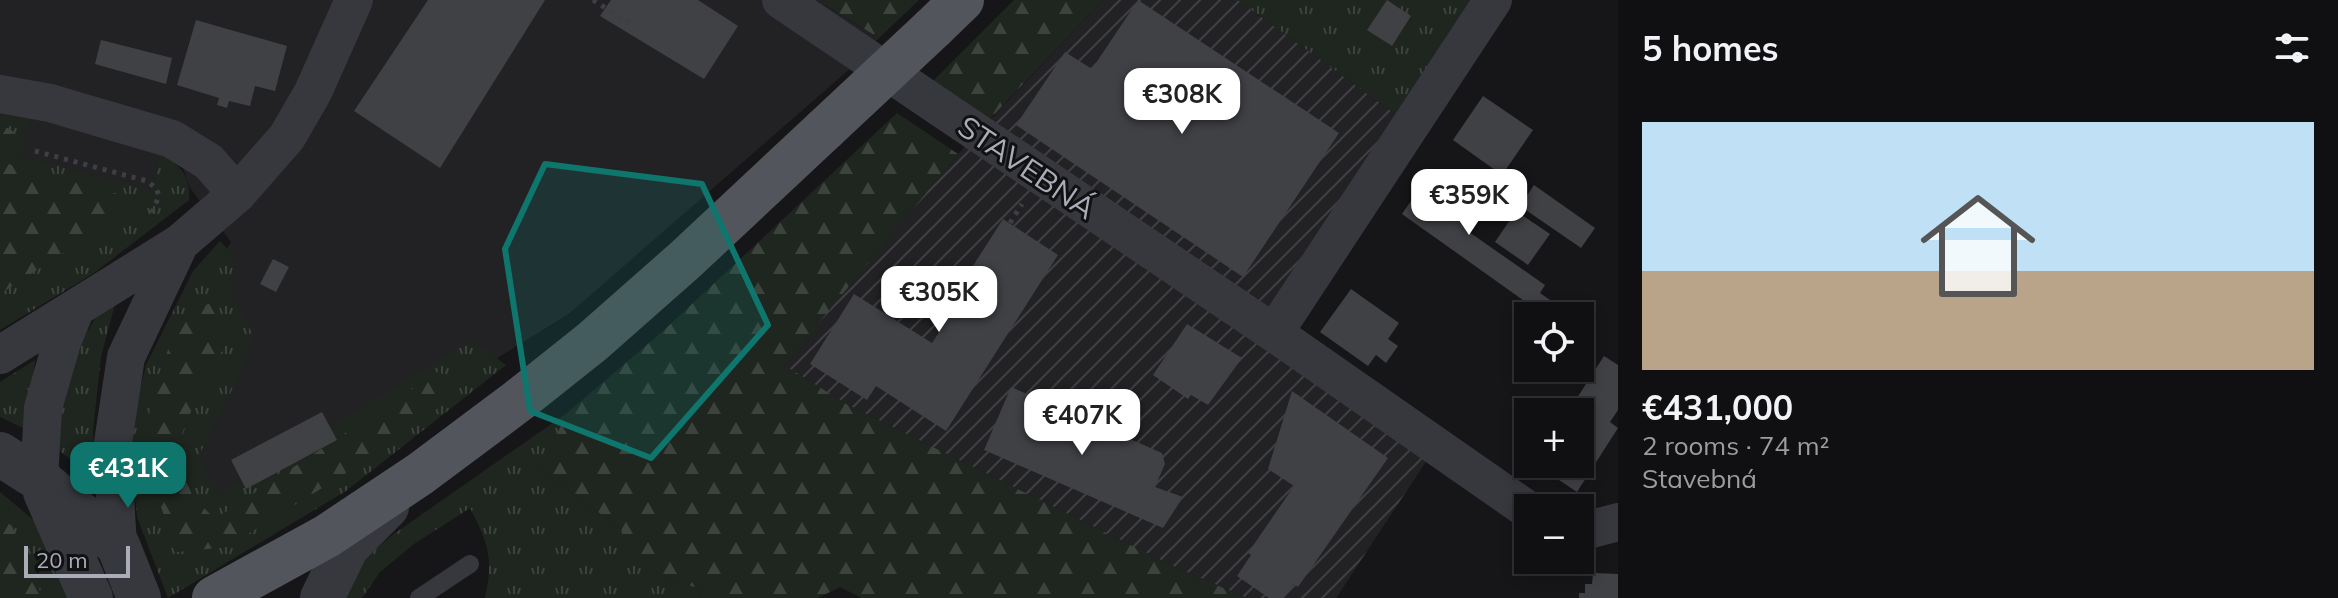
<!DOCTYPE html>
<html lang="en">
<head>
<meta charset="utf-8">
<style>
  :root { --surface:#101012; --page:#19191b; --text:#f1f3f6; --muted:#9c9d9f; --line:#303032; --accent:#0f766e }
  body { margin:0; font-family:Mulish,sans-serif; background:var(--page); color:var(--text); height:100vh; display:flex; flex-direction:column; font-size:30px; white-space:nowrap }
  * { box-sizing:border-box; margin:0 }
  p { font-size:26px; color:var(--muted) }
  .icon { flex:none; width:44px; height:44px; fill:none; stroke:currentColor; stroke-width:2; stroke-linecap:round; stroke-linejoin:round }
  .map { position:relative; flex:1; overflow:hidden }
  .panel { display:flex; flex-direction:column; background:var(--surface); width:720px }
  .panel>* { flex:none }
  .tools { position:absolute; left:1514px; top:302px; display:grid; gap:16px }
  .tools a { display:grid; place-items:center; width:80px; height:80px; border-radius:0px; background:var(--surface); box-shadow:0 4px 12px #0003,0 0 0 2px var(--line); font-size:40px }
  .scale { position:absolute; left:24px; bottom:20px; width:106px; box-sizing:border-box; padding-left:8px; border:4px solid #a8adb8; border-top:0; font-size:22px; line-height:28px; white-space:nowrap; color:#a8adb8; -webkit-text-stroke:6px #111113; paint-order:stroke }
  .price { position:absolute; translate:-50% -68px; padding:0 18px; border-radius:16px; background:#fff; color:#222; font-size:26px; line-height:52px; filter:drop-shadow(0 2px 4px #0008) }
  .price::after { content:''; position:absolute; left:50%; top:48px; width:24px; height:18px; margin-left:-12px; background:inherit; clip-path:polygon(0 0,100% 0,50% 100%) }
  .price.on { background:var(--accent); color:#fff }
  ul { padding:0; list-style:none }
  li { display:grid; align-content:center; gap:16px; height:424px; padding:0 24px }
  li span { display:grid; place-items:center; height:248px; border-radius:0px; color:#555 }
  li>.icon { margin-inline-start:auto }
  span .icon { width:144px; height:144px; fill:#fffc; stroke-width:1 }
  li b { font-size:34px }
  h2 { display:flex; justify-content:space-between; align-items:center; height:96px; padding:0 24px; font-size:34px }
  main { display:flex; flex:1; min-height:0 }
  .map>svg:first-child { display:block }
  .built { fill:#222225 }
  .industrial { fill:url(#industrial-furrows) }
  .grass { fill:url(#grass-tufts) }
  .forest { fill:url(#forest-firs) }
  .building { fill:#404145 }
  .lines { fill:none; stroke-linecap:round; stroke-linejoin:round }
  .path { stroke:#3d3f44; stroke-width:5; stroke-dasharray:4 6; stroke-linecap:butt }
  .service { stroke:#37383d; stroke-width:18 }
  .minor { stroke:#37383d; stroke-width:38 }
  .tertiary { stroke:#37383d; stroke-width:44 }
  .primary { stroke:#53555c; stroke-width:44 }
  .primary-bridge { stroke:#53555c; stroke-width:44 }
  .marked { fill:#0f766e; fill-opacity:0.2; stroke:#0f766e; stroke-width:6; stroke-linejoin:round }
  .labels { text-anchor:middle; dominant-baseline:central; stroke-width:6; stroke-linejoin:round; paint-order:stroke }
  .street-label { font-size:30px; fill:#a8adb8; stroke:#111113 }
</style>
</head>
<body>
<main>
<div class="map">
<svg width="1618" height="598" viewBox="0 0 1618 598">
  <defs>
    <pattern id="industrial-furrows" width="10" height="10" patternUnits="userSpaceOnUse" patternTransform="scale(2)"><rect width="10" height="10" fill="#222225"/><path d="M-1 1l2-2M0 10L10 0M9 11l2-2" fill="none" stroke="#3f3f43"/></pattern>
    <pattern id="grass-tufts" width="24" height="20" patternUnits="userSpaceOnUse" patternTransform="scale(2)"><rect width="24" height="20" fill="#1e261f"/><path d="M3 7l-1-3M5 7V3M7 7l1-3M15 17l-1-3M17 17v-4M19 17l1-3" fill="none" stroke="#3c433d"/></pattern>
    <pattern id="forest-firs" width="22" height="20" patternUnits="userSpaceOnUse" patternTransform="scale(2)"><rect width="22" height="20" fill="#1e261f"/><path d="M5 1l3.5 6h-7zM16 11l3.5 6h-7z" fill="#3c433d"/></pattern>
  </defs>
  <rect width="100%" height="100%" fill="#161618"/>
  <path class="built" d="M0,0H829L825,5L879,38L852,67L570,313L204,540L157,455L191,307L231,242L190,188L183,168L161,154L150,191L20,156L31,112L0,106Z"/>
  <path class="industrial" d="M1103,0H1238L1402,119L1259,336L1431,454L1336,598H1247L1177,568L848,405L783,365L958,154Z"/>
  <path class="grass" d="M1238,0H1479L1402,119Z
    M0,106L31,112L21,156L150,190L161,154C181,166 191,176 189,200L94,273L0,330Z
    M220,241L234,256L230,295L251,331L247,360L197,459L222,493L472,340L506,365L346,491L168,598L137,517L129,434L146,365L193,271Z
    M115,304L101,357L93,430L94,479L60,451L58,403L76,350L101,309Z
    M35,360L27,430L0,417V382Z
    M567,413L540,469L621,529L660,578L698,588L700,598H485C494,558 488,543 470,508L414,544L380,572L362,598H336L352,570L391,536Z
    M0,492L36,522L72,598H0Z"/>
  <path class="forest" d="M829,0H919L879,38L824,4Z
    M1014,0H1103L987,122L932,82Z
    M897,113L958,154L784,365L848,405L1177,568L1247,598H862L840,587L818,598H700L698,588L660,578L628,561L621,529L540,469L567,413L663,331Z
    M0,123L14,132L9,164L132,198L120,216L0,294Z
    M214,301L225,346L202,384L174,454L193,497L215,519L439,371L461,392L343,475L227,547L177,552L145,462L151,395L180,318Z
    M0,517L12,526L40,591L39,598H0Z"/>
  <path class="building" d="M428,0H545L440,168L354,111Z
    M611,0H698L738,26L704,79L600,16Z
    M1138,0L1339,133L1243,277L1016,125L1065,52L1092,69Z
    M1387,0L1411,16L1392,46L1367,30Z
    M196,20L287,46L275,91L255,86L250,106L229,101L227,108L217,105L219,98L177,85Z
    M101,40L172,58L166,84L95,64Z
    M1483,96L1533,130L1502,175L1453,140Z
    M1432,170L1479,202L1464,225L1471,230L1469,232L1545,285L1540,293L1553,302L1544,315L1402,214Z
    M1534,185L1595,228L1581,248L1520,206Z
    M1516,211L1550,234L1528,265L1495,242Z
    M1003,219L1058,255L946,431L876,386L867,400L810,364L854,294L932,343L968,288L962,283Z
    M273,259L289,267L276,292L260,284Z
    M1351,289L1399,323L1388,339L1398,346L1386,363L1376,355L1368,366L1320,332Z
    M1187,324L1242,358L1208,405L1191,395L1188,399L1153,375Z
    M1604,356L1618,365V410L1610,422L1618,428L1577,492L1535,464H1580V412H1568Z
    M1011,387L1162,453L1165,464L1155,487L1183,497L1163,528L984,450Z
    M1292,391L1388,458L1298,587L1294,584L1284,598H1269L1237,576L1251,555L1248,553L1294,486L1268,469Z
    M322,412L337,440L246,489L231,460Z
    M1593,573L1618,574V598H1579V593H1585V584H1592Z"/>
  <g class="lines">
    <path class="path" d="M593,0L627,22L629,18
      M35,151L147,181L156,188L159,196L150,217
      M1010,223L1022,204"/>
    <path class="service" d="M419,598L470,564"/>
    <path class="minor" d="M781,0L1274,333L1528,510
      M0,94L50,103L172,139L209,162L237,194
      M1274,333L1493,0
      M0,355L180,243L237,194L287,137L313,92L354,0
      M39,479L43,408L62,342L75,310
      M1580,529L1588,530L1618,522
      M118,545L112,449L126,357L180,243"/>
    <path class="tertiary" d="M0,454L39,479L118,545L139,598
      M45,492L91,598
      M322,598L347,547L387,507"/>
    <path class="primary" d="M933,28L962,0
      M214,598L327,536L420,474L519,400L592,342L685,260L825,129"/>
    <path class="primary-bridge" d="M825,129L933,28"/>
  </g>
  <path class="marked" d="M545,164L702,184L768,325L651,458L530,411L505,249Z"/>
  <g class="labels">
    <g class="street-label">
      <text transform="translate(1027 167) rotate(34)">STAVEBNÁ</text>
    </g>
  </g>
</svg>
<div class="tools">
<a><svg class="icon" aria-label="locate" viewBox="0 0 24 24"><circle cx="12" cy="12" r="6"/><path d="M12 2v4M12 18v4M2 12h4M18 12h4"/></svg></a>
<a>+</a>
<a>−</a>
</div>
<div class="scale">20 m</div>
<b class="price" style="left:1182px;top:136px">€308K</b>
<b class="price" style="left:1469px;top:237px">€359K</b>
<b class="price" style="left:939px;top:334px">€305K</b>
<b class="price" style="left:1082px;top:457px">€407K</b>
<b class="price on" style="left:128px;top:510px">€431K</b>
</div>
<section class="panel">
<h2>5 homes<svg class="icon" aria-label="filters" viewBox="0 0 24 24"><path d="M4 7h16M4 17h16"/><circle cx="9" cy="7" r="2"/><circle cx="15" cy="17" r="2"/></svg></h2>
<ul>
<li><span style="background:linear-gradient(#bfe0f5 60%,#b9a48a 0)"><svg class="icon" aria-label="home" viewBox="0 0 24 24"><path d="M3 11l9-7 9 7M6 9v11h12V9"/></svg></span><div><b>€431,000</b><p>2 rooms · 74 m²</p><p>Stavebná</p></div></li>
</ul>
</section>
</main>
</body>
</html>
